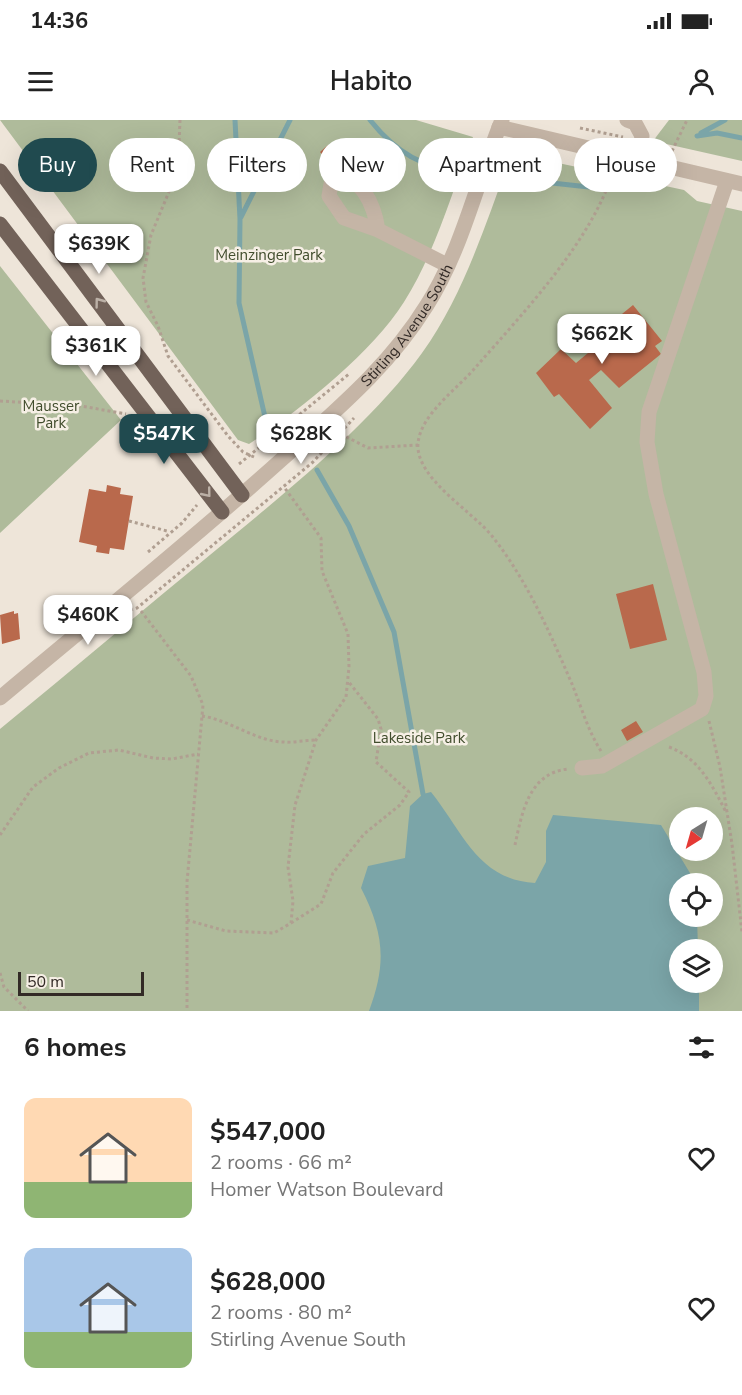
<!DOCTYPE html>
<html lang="en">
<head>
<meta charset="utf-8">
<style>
  :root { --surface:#fff; --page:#f6f6f6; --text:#222; --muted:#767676; --accent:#204a4f }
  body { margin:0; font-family:"Nunito Sans",sans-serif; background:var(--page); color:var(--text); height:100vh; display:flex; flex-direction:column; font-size:22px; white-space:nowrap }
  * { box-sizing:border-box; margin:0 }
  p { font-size:20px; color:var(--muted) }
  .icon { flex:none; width:33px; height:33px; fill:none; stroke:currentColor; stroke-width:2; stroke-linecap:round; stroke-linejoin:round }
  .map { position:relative; height:891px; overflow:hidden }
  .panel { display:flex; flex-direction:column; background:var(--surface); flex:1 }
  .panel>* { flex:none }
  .banner { position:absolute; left:18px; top:18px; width:706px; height:54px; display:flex; gap:12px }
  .needle { width:39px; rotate:217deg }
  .fabs { position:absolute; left:669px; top:687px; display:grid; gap:12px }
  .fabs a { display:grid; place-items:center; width:54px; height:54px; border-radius:50%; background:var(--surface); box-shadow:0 6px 24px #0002; font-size:30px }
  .scale { position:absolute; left:18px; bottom:15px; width:126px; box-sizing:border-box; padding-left:6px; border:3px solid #322a26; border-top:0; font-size:16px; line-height:21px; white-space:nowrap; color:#322a26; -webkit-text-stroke:4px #f6efe5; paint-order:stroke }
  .price { position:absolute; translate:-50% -51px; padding:0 14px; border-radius:12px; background:#fff; color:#222; font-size:20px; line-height:39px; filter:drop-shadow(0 2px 3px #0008) }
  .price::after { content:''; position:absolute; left:50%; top:36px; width:18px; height:14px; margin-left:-9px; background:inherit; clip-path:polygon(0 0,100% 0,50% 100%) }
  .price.current { background:var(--accent); color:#fff }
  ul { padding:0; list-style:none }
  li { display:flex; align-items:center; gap:18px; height:150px; padding:0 24px }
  li span { display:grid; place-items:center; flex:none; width:168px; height:120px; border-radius:12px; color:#555 }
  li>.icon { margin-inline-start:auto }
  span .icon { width:72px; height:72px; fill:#fffc; stroke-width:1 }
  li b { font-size:26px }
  h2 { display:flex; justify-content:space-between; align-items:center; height:72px; padding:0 24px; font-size:26px }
  .pill { padding:0 21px; border-radius:27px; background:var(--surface); box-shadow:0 6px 24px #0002; font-size:21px; line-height:54px }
  .pill.current { background:var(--accent); color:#fff }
  .status { display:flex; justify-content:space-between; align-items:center; height:42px; padding:0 30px; background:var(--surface); direction:ltr }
  .status svg { height:16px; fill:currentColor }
  header { display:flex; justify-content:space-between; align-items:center; height:78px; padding:0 24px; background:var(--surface); font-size:27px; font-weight:600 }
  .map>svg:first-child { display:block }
  .green { fill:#afbb9b; fill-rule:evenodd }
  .water { fill:#7ba5a8 }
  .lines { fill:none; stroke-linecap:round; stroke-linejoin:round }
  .stream { stroke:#7ba5a8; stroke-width:5 }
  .building { fill:#b9694c }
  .path { stroke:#b09f91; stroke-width:3; stroke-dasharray:3 3; stroke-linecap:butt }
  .minor { stroke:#c5b5a6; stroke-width:15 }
  .major { stroke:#726259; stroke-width:15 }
  .oneway { stroke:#bbb0a6 }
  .labels { text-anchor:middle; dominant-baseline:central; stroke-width:5; stroke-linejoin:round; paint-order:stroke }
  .park-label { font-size:15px; fill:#414d2d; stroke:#f6efe5 }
  .street-label { font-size:15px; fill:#322a26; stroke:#f6efe5 }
</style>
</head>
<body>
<div class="status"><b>14:36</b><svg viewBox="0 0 49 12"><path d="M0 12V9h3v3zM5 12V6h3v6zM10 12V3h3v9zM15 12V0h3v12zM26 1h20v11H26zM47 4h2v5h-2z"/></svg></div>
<header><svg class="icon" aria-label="menu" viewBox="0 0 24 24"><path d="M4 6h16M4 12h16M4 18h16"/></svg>Habito<svg class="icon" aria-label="person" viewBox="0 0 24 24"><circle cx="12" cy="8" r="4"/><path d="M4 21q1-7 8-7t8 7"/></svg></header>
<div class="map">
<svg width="742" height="891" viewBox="0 0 742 891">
  <rect width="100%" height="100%" fill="#eee5d9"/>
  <path class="green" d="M0,0H416L473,17C452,72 435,133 404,182C372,233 299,291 249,324L238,320Z
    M669,0H742V41L653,21Z
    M521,35L684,70L697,81L742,91V891H0V609C72,550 144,489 216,430C285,373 370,305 422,233C463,176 484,108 508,44ZM680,698H712V730H680ZM680,764H712V796H680ZM680,830H712V862H680Z
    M0,146L121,300L0,413Z"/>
  <path class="water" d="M431,672C463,712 478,760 535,763L546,742V711L553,695L661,705L696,763L680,764V796L697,797L698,829L680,830V862L699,863V891H369C387,843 384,813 361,768L368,746L405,738L410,686L423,674Z"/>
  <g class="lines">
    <path class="stream" d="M235,0L240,99L239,183L265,297
      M370,0C393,29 421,50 459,49
      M701,13L725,0
      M697,16L717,13L742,18
      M505,58L598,68
      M241,97L290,0
      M317,350L349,406L394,512L423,674"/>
  </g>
  <path class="building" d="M328,25L336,35L329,42L320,32Z
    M633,185L662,221L655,226L661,234L619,268L601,250L589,260L612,288L590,309L559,274L554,277L536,253L561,229L576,243L588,233L584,225Z
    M107,365L121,368L120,374L133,376L124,430L110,428L109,434L96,432L97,426L79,422L89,369L106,372Z
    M653,464L667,520L630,529L616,474Z
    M14,491V494L18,493L20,519L2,524L0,495Z
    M636,601L643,612L627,621L621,610Z"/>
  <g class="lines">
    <path class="path" d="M180,0L178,50L151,115L143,158L146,182L158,206L168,236L228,316L243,332L254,337
      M580,8L623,17
      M672,31L687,0
      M512,35L528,32
      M0,281L81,286L126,294
      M341,314L368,328L418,325
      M239,344L349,254
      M129,401L167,411
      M148,432L182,403L197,385
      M130,490L137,488L313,342L354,298
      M141,491L191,556L203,585L187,762V891
      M202,596C230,600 255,621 283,622C293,623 305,620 316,620
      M709,601L720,647L732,724L742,812
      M669,627C699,638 712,665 726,692
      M601,631C588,611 581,586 572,564C550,513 527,460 492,416C472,391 415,358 418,323C421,294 457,269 475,248C523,193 594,119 614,48
      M0,715L33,667L59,648L89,633L119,630L153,638L172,639L198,634
      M515,725C522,692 529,653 568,649
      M187,800L226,811L274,813L291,803L293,781L288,747L295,685L316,620L346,577L349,547L348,514L322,451L321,418L284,367
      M291,803L321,784L333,753L364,714L400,685L409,672L376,642L381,609L378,599L348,561
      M0,853L4,867L28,891"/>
    <g class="minor">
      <path d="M627,0L635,3L642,16L638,40"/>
      <path d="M499,7L742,64"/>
      <path d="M378,110C375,90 361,46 331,64L329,76L344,98L378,110L447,145"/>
      <path id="s1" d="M0,578C94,499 190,422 281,340C335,291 388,248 427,185C462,130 477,61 502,0"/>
      <path d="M582,648L602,646L702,589L706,576L704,552L656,374L647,322L649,292L727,61"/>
    </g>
    <path class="major" d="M0,51L242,375
      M0,104L222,392"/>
  </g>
  <defs><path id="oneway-chevron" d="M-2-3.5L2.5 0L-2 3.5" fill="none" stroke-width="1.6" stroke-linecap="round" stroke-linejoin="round" transform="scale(1.5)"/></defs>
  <g class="oneway">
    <use href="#oneway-chevron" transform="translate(99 182) rotate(-127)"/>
    <use href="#oneway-chevron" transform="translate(207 373) rotate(51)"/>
  </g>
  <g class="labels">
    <g class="park-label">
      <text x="269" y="135">Meinzinger Park</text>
      <text x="51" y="286">Mausser<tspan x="51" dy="17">Park</tspan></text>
      <text x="419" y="618">Lakeside Park</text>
    </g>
    <g class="street-label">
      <text stroke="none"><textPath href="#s1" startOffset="554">Stirling Avenue South</textPath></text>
    </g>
  </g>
</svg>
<div class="fabs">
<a><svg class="needle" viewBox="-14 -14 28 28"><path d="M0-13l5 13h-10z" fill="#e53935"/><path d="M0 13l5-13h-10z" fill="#767676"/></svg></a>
<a><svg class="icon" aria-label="locate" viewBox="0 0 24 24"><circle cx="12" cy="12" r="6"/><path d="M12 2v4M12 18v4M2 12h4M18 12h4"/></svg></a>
<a><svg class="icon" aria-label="layers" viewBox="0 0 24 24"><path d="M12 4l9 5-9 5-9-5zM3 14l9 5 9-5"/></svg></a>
</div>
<div class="scale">50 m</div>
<b class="price" style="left:99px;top:155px">$639K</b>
<b class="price" style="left:602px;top:245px">$662K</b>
<b class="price" style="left:96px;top:257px">$361K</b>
<b class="price current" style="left:164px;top:345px">$547K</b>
<b class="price" style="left:301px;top:345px">$628K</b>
<b class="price" style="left:88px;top:526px">$460K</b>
<div class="banner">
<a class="pill current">Buy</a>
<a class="pill">Rent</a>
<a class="pill">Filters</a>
<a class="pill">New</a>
<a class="pill">Apartment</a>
<a class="pill">House</a>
</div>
</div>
<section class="panel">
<h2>6 homes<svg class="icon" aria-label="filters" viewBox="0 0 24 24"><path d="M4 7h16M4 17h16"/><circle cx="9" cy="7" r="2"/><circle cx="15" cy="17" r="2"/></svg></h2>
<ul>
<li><span style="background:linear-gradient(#ffd9b3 70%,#8fb573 0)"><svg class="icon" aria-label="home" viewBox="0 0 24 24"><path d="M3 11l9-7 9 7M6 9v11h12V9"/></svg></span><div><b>$547,000</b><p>2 rooms · 66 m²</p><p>Homer Watson Boulevard</p></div><svg class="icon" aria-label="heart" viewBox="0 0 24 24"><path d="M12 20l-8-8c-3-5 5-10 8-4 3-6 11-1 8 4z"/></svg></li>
<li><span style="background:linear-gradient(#a9c7e8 70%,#8fb573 0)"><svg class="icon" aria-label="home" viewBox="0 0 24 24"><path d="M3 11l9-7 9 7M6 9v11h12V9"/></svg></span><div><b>$628,000</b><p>2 rooms · 80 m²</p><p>Stirling Avenue South</p></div><svg class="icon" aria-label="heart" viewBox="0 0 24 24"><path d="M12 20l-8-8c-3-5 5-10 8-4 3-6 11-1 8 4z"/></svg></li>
</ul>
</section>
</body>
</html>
